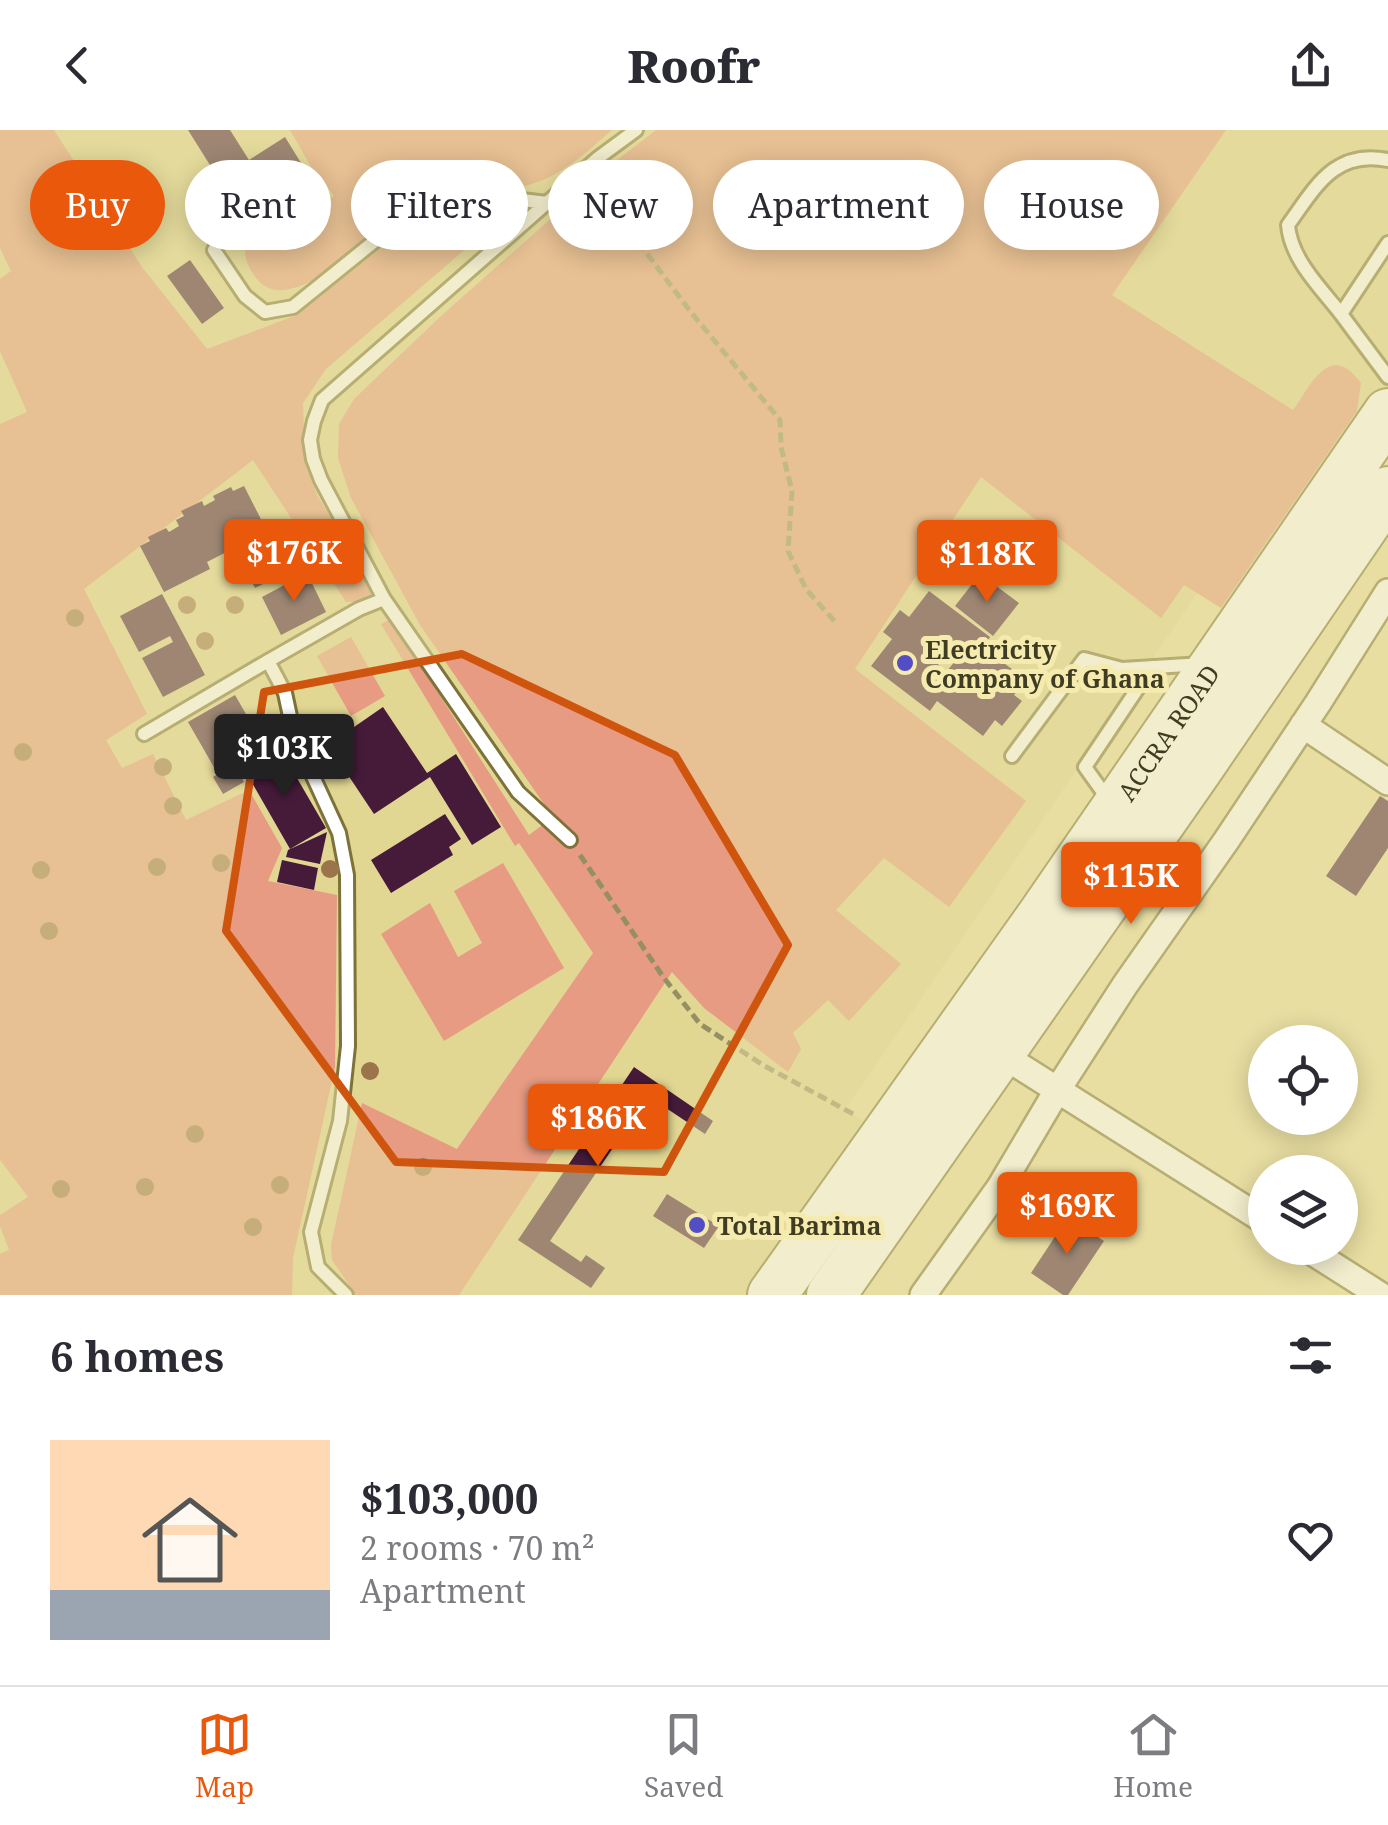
<!DOCTYPE html>
<html lang="en">
<head>
<meta charset="utf-8">
<style>
  :root { --surface:#fff; --page:#f2f2f3; --text:#2b2b33; --muted:#7c7c81; --line:#e1e1e2; --accent:#ea580c }
  body { margin:0; font-family:"Noto Serif",serif; background:var(--page); color:var(--text); height:100vh; display:flex; flex-direction:column; font-size:38px; white-space:nowrap }
  * { box-sizing:border-box; margin:0 }
  p { font-size:32px; color:var(--muted) }
  .icon { flex:none; width:55px; height:55px; fill:none; stroke:currentColor; stroke-width:2; stroke-linecap:round; stroke-linejoin:round }
  .map { position:relative; height:1165px; overflow:hidden }
  .side { display:flex; flex-direction:column; background:var(--surface); flex:1 }
  .side>* { flex:none }
  .top-card { position:absolute; left:30px; top:30px; width:1330px; height:90px; display:flex; gap:20px }
  .tools { position:absolute; left:1248px; top:895px; display:grid; gap:20px }
  .tools a { display:grid; place-items:center; width:110px; height:110px; border-radius:50%; background:var(--surface); box-shadow:0 5px 25px #0003; font-size:50px }
  .price { position:absolute; translate:-50% -85px; padding:0 22px; border-radius:10px; background:var(--accent); color:#fff; font-size:32px; line-height:65px; filter:drop-shadow(0 2px 5px #0008) }
  .price::after { content:''; position:absolute; left:50%; top:60px; width:30px; height:22px; margin-left:-15px; background:inherit; clip-path:polygon(0 0,100% 0,50% 100%) }
  .price.selected { background:#222; color:#fff }
  ul { padding:0; list-style:none }
  li { display:flex; align-items:center; gap:30px; height:250px; padding:0 50px }
  li span { display:grid; place-items:center; flex:none; width:280px; height:200px; border-radius:0px; color:#555 }
  li>.icon { margin-inline-start:auto }
  span .icon { width:120px; height:120px; fill:#fffc; stroke-width:1 }
  li b { font-size:42px }
  h2 { display:flex; justify-content:space-between; align-items:center; height:120px; padding:0 50px; font-size:42px }
  .tag { padding:0 35px; border-radius:45px; background:var(--surface); box-shadow:0 5px 25px #0003; font-size:35px; line-height:90px }
  .tag.selected { background:var(--accent); color:#fff }
  header { display:flex; justify-content:space-between; align-items:center; height:130px; padding:0 50px; background:var(--surface); font-size:45px; font-weight:800 }
  .tabs { display:flex; justify-content:space-around; align-items:center; height:140px; border-top:2px solid var(--line); background:var(--surface); font-size:28px; color:var(--muted) }
  .tabs a { display:grid; justify-items:center; gap:5px }
  .tabs .selected { color:var(--accent) }
  .map>svg:first-child { display:block }
  .built { fill:#e1d692 }
  .green { fill:#e69b82 }
  .building { fill:#461b3a; fill-rule:evenodd }
  .lines { fill:none; stroke-linecap:round; stroke-linejoin:round }
  .lane-casing { stroke:#7d733a; stroke-width:18 }
  .street-casing { stroke:#7d733a; stroke-width:30 }
  .highway-casing { stroke:#7d733a; stroke-width:52 }
  .path { stroke:#968f64; stroke-width:5; stroke-dasharray:10 5; stroke-linecap:butt }
  .lane { stroke:#fff; stroke-width:12 }
  .street { stroke:#fff; stroke-width:25 }
  .highway { stroke:#fff; stroke-width:48 }
  .tree { fill:#9c744b }
  .marked { fill:none; stroke:#cf550f; stroke-width:8; stroke-linejoin:round }
  .poi-dot { fill:#534ec5; stroke:#f5ebaf; stroke-width:4 }
  .labels { text-anchor:middle; dominant-baseline:central; stroke-width:10; stroke-linejoin:round; paint-order:stroke }
  .poi-label { font-size:25px; font-weight:bold; fill:#403c23; stroke:#f5ebaf; text-anchor:start }
  .street-label { font-size:25px; fill:#403c23; stroke:#f5ebaf }
</style>
</head>
<body>
<header><svg class="icon" aria-label="back" viewBox="0 0 24 24"><path d="M15 5l-7 7 7 7"/></svg>Roofr<svg class="icon" aria-label="share" viewBox="0 0 24 24"><path d="M12 15V3M7 8l5-5 5 5M5 13v7h14v-7"/></svg></header>
<div class="map">
<svg width="1388" height="1165" viewBox="0 0 1388 1165">
  <rect width="100%" height="100%" fill="#e8dea2"/>
  <path class="built" d="M0,0H1388V260L1374,281H1357L1361,253L1349,240L846,979L877,1001L767,1165H0Z"/>
  <path class="green" d="M0,0H54L142,137L207,219L297,185L417,89L453,75L497,82L499,85L469,116L326,239L303,273L305,333L317,365L367,448L372,461C367,473 359,471 346,472L253,330L84,459L147,584L106,610L122,638L153,624L186,690L249,660L282,718L268,751L337,765L335,937L293,1128L292,1165H0V1124L9,1120L0,1096V1085L28,1067L0,1030V294L27,282L0,221V149L11,141L0,118Z
    M290,0H612C581,27 550,57 507,58C483,59 461,56 438,64C419,70 401,83 385,95C359,115 287,189 256,148C250,139 245,132 245,121L334,66L325,53L321,54Z
    M656,0H1226L1112,165L1293,280C1311,255 1330,210 1361,253L1357,281L1221,478L1184,455L1161,488L981,347L855,539L1026,671L949,777L884,728L836,780L901,834L849,891L828,870L793,903L801,919L788,942L704,878L672,842L459,1165H356L332,1130L331,1115L362,973L457,1019L593,823L519,713L515,716L381,494L387,491L393,492L529,705L553,687L420,495L351,368L338,328L339,294L354,269L441,186L617,30Z
    M351,507L385,566L351,586L317,526Z
    M503,733L564,838L444,911L381,804L430,773L458,827L482,813L454,761Z"/>
  <path class="building" d="M188,0H230L249,30L285,7L306,41L240,83Z
    M190,130L224,178L202,194L167,146Z
    M244,356L267,401L207,432L210,439L164,462L140,416L150,411L148,407L166,398L169,402L179,396L176,390L184,386L181,381L202,371L204,376L215,370L213,366L231,357L233,361Z
    M282,401L300,436L255,458L238,424Z
    M307,443L326,482L281,505L262,467Z
    M980,444L1019,473L993,506L955,476Z
    M929,461L990,507L983,517L1026,550L1014,565L1022,571L1002,596L995,590L983,606L937,571L930,581L871,536L892,509L883,502L900,480L909,487ZM931,511L956,530L947,541L923,523Z
    M162,464L205,545L163,567L142,528L173,512L170,506L139,522L120,486Z
    M235,565L262,612L215,639L188,592Z
    M383,577L427,643L456,624L501,697L472,715L430,647L374,684L328,615Z
    M246,624L255,640L283,624L326,698L290,719L247,644L243,645L234,630Z
    M234,634L244,652L223,664L213,647Z
    M1380,666L1388,671V718L1356,766L1326,746Z
    M445,684L461,709L449,717L453,725L391,763L371,730Z
    M327,702L320,734L286,727L288,720Z
    M282,730L318,738L314,760L277,752Z
    M634,937L713,991L705,1004L648,966L550,1111L581,1132L586,1125L605,1138L591,1158L518,1110Z
    M667,1064L719,1096L704,1118L653,1086Z
    M1068,1087L1104,1111L1068,1165H1063L1031,1143Z"/>
  <g class="lines">
    <defs>
      <path id="lane" d="M1388,113L1341,184L1388,247
        M214,120L245,166L265,182L293,177L407,85L445,66L479,65L547,73
        M1341,184C1321,158 1291,130 1288,95C1315,58 1334,19 1388,30
        M144,604L268,531
        M1012,626L1084,529L1122,539L1203,534
        M1110,672L1085,637L1152,537
        M570,710L518,662L384,469L321,350L313,329L310,310L314,291L322,270L598,28L636,0
        M346,1165L318,1137L311,1102L340,991L348,916L347,745L339,703L294,605L285,563L268,531L359,479L384,469"/>
      <path id="street" d="M1303,595L1388,652
        M999,923L1265,1091
        M1306,1118L1380,1165
        M923,1165L1000,1057L1058,959L1125,855L1226,711L1318,573L1388,462"/>
      <g id="highway">
        <path id="s1" d="M772,1165L1042,785L1388,283"/>
        <path d="M831,1165L1198,639L1388,361"/>
      </g>
    </defs>
    <use href="#lane" class="lane-casing"/>
    <use href="#street" class="street-casing"/>
    <use href="#highway" class="highway-casing"/>
    <path class="path" d="M606,44L645,121L690,181L780,290L781,317L792,361L788,421L806,459L837,494
      M580,725L664,848L700,894L763,935L857,986"/>
    <use href="#lane" class="lane"/>
    <use href="#street" class="street"/>
    <use href="#highway" class="highway"/>
  </g>
  <g class="tree">
    <circle cx="187" cy="475" r="9"/>
    <circle cx="235" cy="475" r="9"/>
    <circle cx="75" cy="488" r="9"/>
    <circle cx="205" cy="511" r="9"/>
    <circle cx="23" cy="622" r="9"/>
    <circle cx="163" cy="637" r="9"/>
    <circle cx="173" cy="676" r="9"/>
    <circle cx="221" cy="733" r="9"/>
    <circle cx="157" cy="737" r="9"/>
    <circle cx="330" cy="739" r="9"/>
    <circle cx="41" cy="740" r="9"/>
    <circle cx="49" cy="801" r="9"/>
    <circle cx="370" cy="941" r="9"/>
    <circle cx="195" cy="1004" r="9"/>
    <circle cx="423" cy="1037" r="9"/>
    <circle cx="280" cy="1055" r="9"/>
    <circle cx="145" cy="1057" r="9"/>
    <circle cx="61" cy="1059" r="9"/>
    <circle cx="253" cy="1097" r="9"/>
  </g>
  <path d="M0 0H1388V1165H0ZM462,524L675,625L788,815L664,1042L396,1032L226,801L264,562Z" fill="#e8dea2" fill-opacity=".55" fill-rule="evenodd"/>
  <path class="marked" d="M462,524L675,625L788,815L664,1042L396,1032L226,801L264,562Z"/>
  <g class="poi-dot">
    <circle cx="905" cy="533" r="10"/>
    <circle cx="697" cy="1095" r="10"/>
  </g>
  <g class="labels">
    <g class="poi-label">
      <text x="925" y="519">Electricity<tspan x="925" dy="29">Company of Ghana</tspan></text>
      <text x="717" y="1095">Total Barima</text>
    </g>
    <g class="street-label">
      <text stroke="none"><textPath href="#s1" startOffset="688">ACCRA ROAD</textPath></text>
    </g>
  </g>
</svg>
<div class="tools">
<a><svg class="icon" aria-label="locate" viewBox="0 0 24 24"><circle cx="12" cy="12" r="6"/><path d="M12 2v4M12 18v4M2 12h4M18 12h4"/></svg></a>
<a><svg class="icon" aria-label="layers" viewBox="0 0 24 24"><path d="M12 4l9 5-9 5-9-5zM3 14l9 5 9-5"/></svg></a>
</div>
<b class="price" style="left:294px;top:474px">$176K</b>
<b class="price" style="left:987px;top:475px">$118K</b>
<b class="price selected" style="left:284px;top:669px">$103K</b>
<b class="price" style="left:1131px;top:797px">$115K</b>
<b class="price" style="left:598px;top:1039px">$186K</b>
<b class="price" style="left:1067px;top:1127px">$169K</b>
<div class="top-card">
<a class="tag selected">Buy</a>
<a class="tag">Rent</a>
<a class="tag">Filters</a>
<a class="tag">New</a>
<a class="tag">Apartment</a>
<a class="tag">House</a>
</div>
</div>
<section class="side">
<h2>6 homes<svg class="icon" aria-label="filters" viewBox="0 0 24 24"><path d="M4 7h16M4 17h16"/><circle cx="9" cy="7" r="2"/><circle cx="15" cy="17" r="2"/></svg></h2>
<ul>
<li><span style="background:linear-gradient(#ffd9b3 75%,#9aa5b1 0)"><svg class="icon" aria-label="home" viewBox="0 0 24 24"><path d="M3 11l9-7 9 7M6 9v11h12V9"/></svg></span><div><b>$103,000</b><p>2 rooms · 70 m²</p><p>Apartment</p></div><svg class="icon" aria-label="heart" viewBox="0 0 24 24"><path d="M12 20l-8-8c-3-5 5-10 8-4 3-6 11-1 8 4z"/></svg></li>
</ul>
</section>
<nav class="tabs">
<a class="selected"><svg class="icon" aria-label="map" viewBox="0 0 24 24"><path d="M3 6l6-2 6 2 6-2v14l-6 2-6-2-6 2zM9 4v14M15 6v14"/></svg>Map</a>
<a><svg class="icon" aria-label="saved" viewBox="0 0 24 24"><path d="M7 4h10v16l-5-4-5 4z"/></svg>Saved</a>
<a><svg class="icon" aria-label="home" viewBox="0 0 24 24"><path d="M3 11l9-7 9 7M6 9v11h12V9"/></svg>Home</a>
</nav>
</body>
</html>
